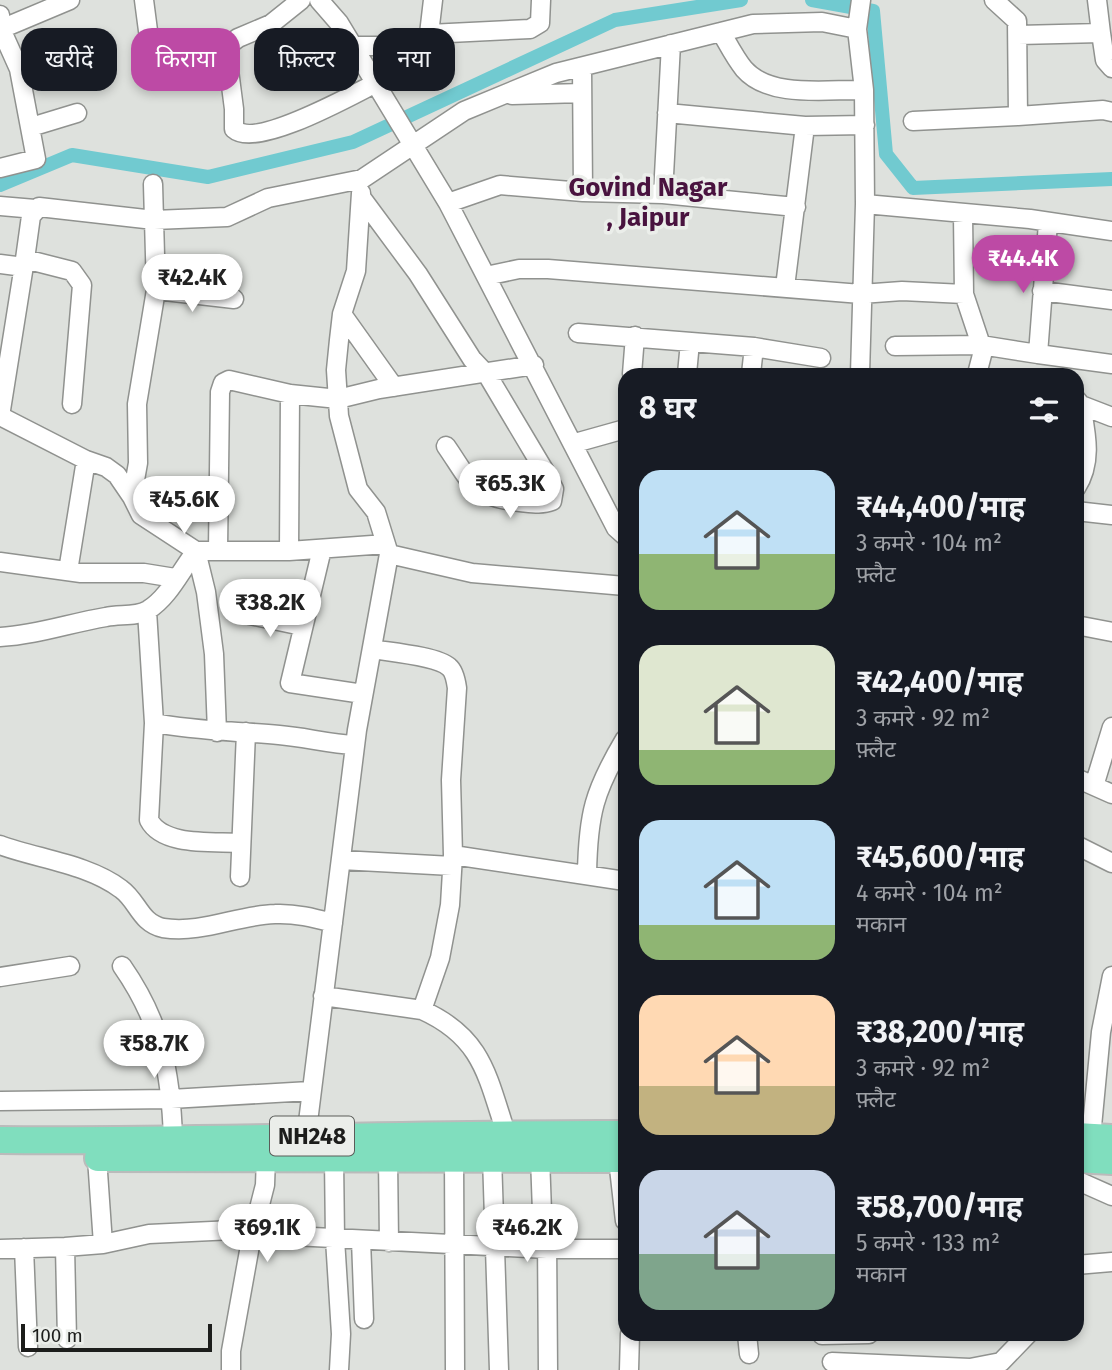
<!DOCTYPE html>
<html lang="hi">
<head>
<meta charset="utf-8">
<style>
  :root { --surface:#171b24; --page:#20242c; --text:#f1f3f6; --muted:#9ea1a6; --accent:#bd4aa5 }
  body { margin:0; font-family:"Fira Sans","Noto Sans Devanagari",sans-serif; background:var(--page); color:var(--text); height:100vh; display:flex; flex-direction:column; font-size:26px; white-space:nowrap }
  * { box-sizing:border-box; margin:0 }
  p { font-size:23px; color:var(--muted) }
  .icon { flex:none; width:38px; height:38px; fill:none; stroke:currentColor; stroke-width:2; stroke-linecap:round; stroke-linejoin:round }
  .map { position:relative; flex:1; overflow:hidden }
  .details { position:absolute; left:618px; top:368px; width:466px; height:973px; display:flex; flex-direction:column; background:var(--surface); border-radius:21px; box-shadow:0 4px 10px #0003 }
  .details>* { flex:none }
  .banner { position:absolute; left:21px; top:28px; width:492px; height:63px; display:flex; gap:14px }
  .scale { position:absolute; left:21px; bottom:18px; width:191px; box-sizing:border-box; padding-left:7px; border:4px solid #1c1d1b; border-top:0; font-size:19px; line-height:24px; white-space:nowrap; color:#1c1d1b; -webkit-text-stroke:5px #ebeeea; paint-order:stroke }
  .price { position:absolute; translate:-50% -60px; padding:0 16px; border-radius:24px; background:#fff; color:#222; font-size:23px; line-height:46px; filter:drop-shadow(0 2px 4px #0008) }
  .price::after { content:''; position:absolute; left:50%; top:42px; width:21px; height:16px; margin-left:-10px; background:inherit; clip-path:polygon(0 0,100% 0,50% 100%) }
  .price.current { background:var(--accent); color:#fff }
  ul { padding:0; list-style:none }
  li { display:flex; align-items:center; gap:21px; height:175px; padding:0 21px }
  li span { display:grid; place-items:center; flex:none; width:196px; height:140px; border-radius:21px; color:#555 }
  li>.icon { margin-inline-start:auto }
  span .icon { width:84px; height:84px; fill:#fffc; stroke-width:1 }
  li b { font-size:30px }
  h2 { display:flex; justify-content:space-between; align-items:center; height:84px; padding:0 21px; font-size:30px }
  .pill { padding:0 24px; border-radius:21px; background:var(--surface); box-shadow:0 4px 10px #0003; font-size:24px; line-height:63px }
  .pill.current { background:var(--accent); color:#fff }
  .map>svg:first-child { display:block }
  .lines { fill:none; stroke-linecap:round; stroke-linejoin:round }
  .canal { stroke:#71cad0; stroke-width:14 }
  .minor-casing { stroke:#90928f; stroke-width:21 }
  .highway-casing { stroke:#bbb; stroke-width:30 }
  .minor { stroke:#fff; stroke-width:18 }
  .highway { stroke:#80debe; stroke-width:26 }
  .labels { text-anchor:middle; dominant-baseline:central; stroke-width:7; stroke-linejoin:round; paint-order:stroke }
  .shield { fill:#ebeeea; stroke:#5a5c59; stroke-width:2 }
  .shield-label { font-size:23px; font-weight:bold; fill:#1c1d1b }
  .neighbourhood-label { font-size:26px; font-weight:bold; fill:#49133f; stroke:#ebeeea }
</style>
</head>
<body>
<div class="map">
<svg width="1112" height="1370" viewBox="0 0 1112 1370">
  <rect width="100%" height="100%" fill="#dee1dd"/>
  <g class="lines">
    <path class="canal" d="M812,0L873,11L886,154L913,188L1112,179
      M0,185L72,155L208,177L353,142L615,20L741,0"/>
    <defs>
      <path id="minor" d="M144,0L150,46C172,57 202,51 226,47
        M301,0L271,24L238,38L226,47L234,109V129C256,149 350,96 376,83
        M319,0L339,23L448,203L616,528L625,536
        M1097,0L1101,33
        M0,15L1,29L19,69L36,159L0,168
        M1,29L70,0
        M857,29L861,0
        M721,32C728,44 735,58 744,69C770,99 828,89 864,90
        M429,34L530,29L540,23L541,0
        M1018,35L1101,33L1105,60L1112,68
        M671,44L663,194L796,207
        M353,46H423L429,34L433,0
        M582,67L583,192L663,194
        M512,95L582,93
        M667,113L805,126L785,287
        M1018,116L1103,110L1112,112
        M913,121L1018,116L1017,21L994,0
        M805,126L865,125
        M31,127L77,113
        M153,184L154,220L227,217L268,198L362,179L464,111L556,73L753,24L822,22L857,29L864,90L865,204L1030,219L1112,231
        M361,193L356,271L342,314L339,340L336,370L339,416L358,489L376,512L389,554
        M361,197L418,274L472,359L488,376L547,475L554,489L552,501C542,505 531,503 520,502C472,497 471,482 446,446
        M448,203L500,185L583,192
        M0,206L35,209
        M0,264L24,267
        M486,276L519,269H548L861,294L902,291L964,294L963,215
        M156,290L234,299
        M1042,291L1112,300
        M964,294L983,351L977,374
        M342,314L394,387
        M578,333L754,347L821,358
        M895,346L981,345L1038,354L1048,223
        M1038,354L1112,364
        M632,374L635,336
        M687,374L690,342
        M751,374L754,347
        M860,374L865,204
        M1076,399L1081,405L1112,417
        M0,416L25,259L72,271L82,285L72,404
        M0,416L86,460L106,467L117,475L132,497
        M575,443L625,429
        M1076,488C1093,462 1086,433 1081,405
        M1076,511L1112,515
        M322,549L290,683L363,694
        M218,550L220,392L223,383L229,380L290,394L338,399L379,389L534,365
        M289,551L290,394
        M0,562L81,573H144L175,578
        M68,571L86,460
        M147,611L154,723
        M245,614L302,626
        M1076,625L1112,632
        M0,637C37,635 70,623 106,617C120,614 136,617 148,610C169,597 181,570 196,551L141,515L132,497L138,463L137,404L156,290L154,220L39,207L31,216L25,259
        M217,732L214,654L206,592L196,551H289L386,544
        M1076,778L1112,794
        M1094,786L1112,727
        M241,843C214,841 163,847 149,820L154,723C196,731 237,731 279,735C305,737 329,744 355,745
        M0,845C38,859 88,864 121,889C138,901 140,923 163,928C203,934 237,915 275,914C295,913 314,918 333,923
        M1076,845L1112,863
        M453,855L625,881
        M341,860L452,866
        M587,874C588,814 594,791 625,739
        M240,877L246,732
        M122,966C161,1022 171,1071 173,1139
        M0,977L70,966
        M323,996L422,1010L440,958L450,905L453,855L451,780L457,688C456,681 454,671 449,667C437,656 389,652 372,649
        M422,1010C482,1037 487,1075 506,1133
        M0,1101L171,1099L310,1091
        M1091,1137L1101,1032L1112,976
        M305,1146L357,730L389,554L472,573L625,586
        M454,1157L455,1370
        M492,1157L499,1370
        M540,1157L542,1212L547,1239L548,1370
        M97,1158L103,1244
        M334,1159L335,1239L341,1334L339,1370
        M388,1159L389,1242
        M618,1159L625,1221
        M1076,1180L1112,1196
        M253,1234L547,1249H625
        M361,1240L364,1319
        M65,1247L67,1339
        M24,1248L28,1347
        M0,1249L65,1247L103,1244L149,1234L254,1229
        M1076,1265L1112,1262
        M747,1334L749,1354
        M822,1335L869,1334
        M832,1362L970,1368L1001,1362L1028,1334
        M231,1370V1351L251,1240L265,1185L266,1157
        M629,1370L630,1334"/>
      <path id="highway" d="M1076,1136L1112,1138
        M0,1140C208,1142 416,1133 625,1134
        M98,1158L625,1159
        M1076,1159L1112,1161"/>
    </defs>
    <use href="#minor" class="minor-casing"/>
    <use href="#highway" class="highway-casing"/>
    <use href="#minor" class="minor"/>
    <use href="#highway" class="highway"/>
  </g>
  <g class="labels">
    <rect class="shield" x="270" y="1116.5" width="84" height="39" rx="5"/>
    <g class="shield-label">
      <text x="312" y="1136">NH248</text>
    </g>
    <g class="neighbourhood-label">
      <text x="648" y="187">Govind Nagar<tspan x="648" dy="30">, Jaipur</tspan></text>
    </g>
  </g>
</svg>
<div class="scale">100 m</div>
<b class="price current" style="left:1023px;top:295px">₹44.4K</b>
<b class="price" style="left:192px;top:314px">₹42.4K</b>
<b class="price" style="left:510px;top:520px">₹65.3K</b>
<b class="price" style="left:184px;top:536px">₹45.6K</b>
<b class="price" style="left:270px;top:639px">₹38.2K</b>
<b class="price" style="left:154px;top:1080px">₹58.7K</b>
<b class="price" style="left:267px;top:1264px">₹69.1K</b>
<b class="price" style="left:527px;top:1264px">₹46.2K</b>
<div class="banner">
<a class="pill">खरीदें</a>
<a class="pill current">किराया</a>
<a class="pill">फ़िल्टर</a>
<a class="pill">नया</a>
</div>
<section class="details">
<h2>8 घर<svg class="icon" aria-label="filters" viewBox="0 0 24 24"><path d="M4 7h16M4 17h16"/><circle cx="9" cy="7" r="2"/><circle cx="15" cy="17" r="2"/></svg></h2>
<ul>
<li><span style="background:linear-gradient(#bfe0f5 60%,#8fb573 0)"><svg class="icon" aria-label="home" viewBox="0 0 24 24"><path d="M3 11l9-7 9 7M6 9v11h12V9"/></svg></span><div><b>₹44,400/माह</b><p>3 कमरे · 104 m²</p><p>फ़्लैट</p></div></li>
<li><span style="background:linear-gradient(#dfe7d0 75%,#8fb573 0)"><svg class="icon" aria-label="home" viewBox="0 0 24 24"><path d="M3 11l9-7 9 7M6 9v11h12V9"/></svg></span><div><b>₹42,400/माह</b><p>3 कमरे · 92 m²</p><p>फ़्लैट</p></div></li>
<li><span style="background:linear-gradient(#bfe0f5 75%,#8fb573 0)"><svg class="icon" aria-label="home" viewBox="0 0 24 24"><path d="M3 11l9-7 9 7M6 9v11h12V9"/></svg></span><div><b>₹45,600/माह</b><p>4 कमरे · 104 m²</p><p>मकान</p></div></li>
<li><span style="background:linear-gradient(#ffd9b3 65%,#c2b280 0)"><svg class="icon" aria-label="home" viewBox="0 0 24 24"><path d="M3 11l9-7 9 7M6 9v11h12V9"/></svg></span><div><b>₹38,200/माह</b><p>3 कमरे · 92 m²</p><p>फ़्लैट</p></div></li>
<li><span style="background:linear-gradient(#c9d6e8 60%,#7fa58c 0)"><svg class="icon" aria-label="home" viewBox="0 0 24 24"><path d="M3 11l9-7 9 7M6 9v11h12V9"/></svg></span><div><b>₹58,700/माह</b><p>5 कमरे · 133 m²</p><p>मकान</p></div></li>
</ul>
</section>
</div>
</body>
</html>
